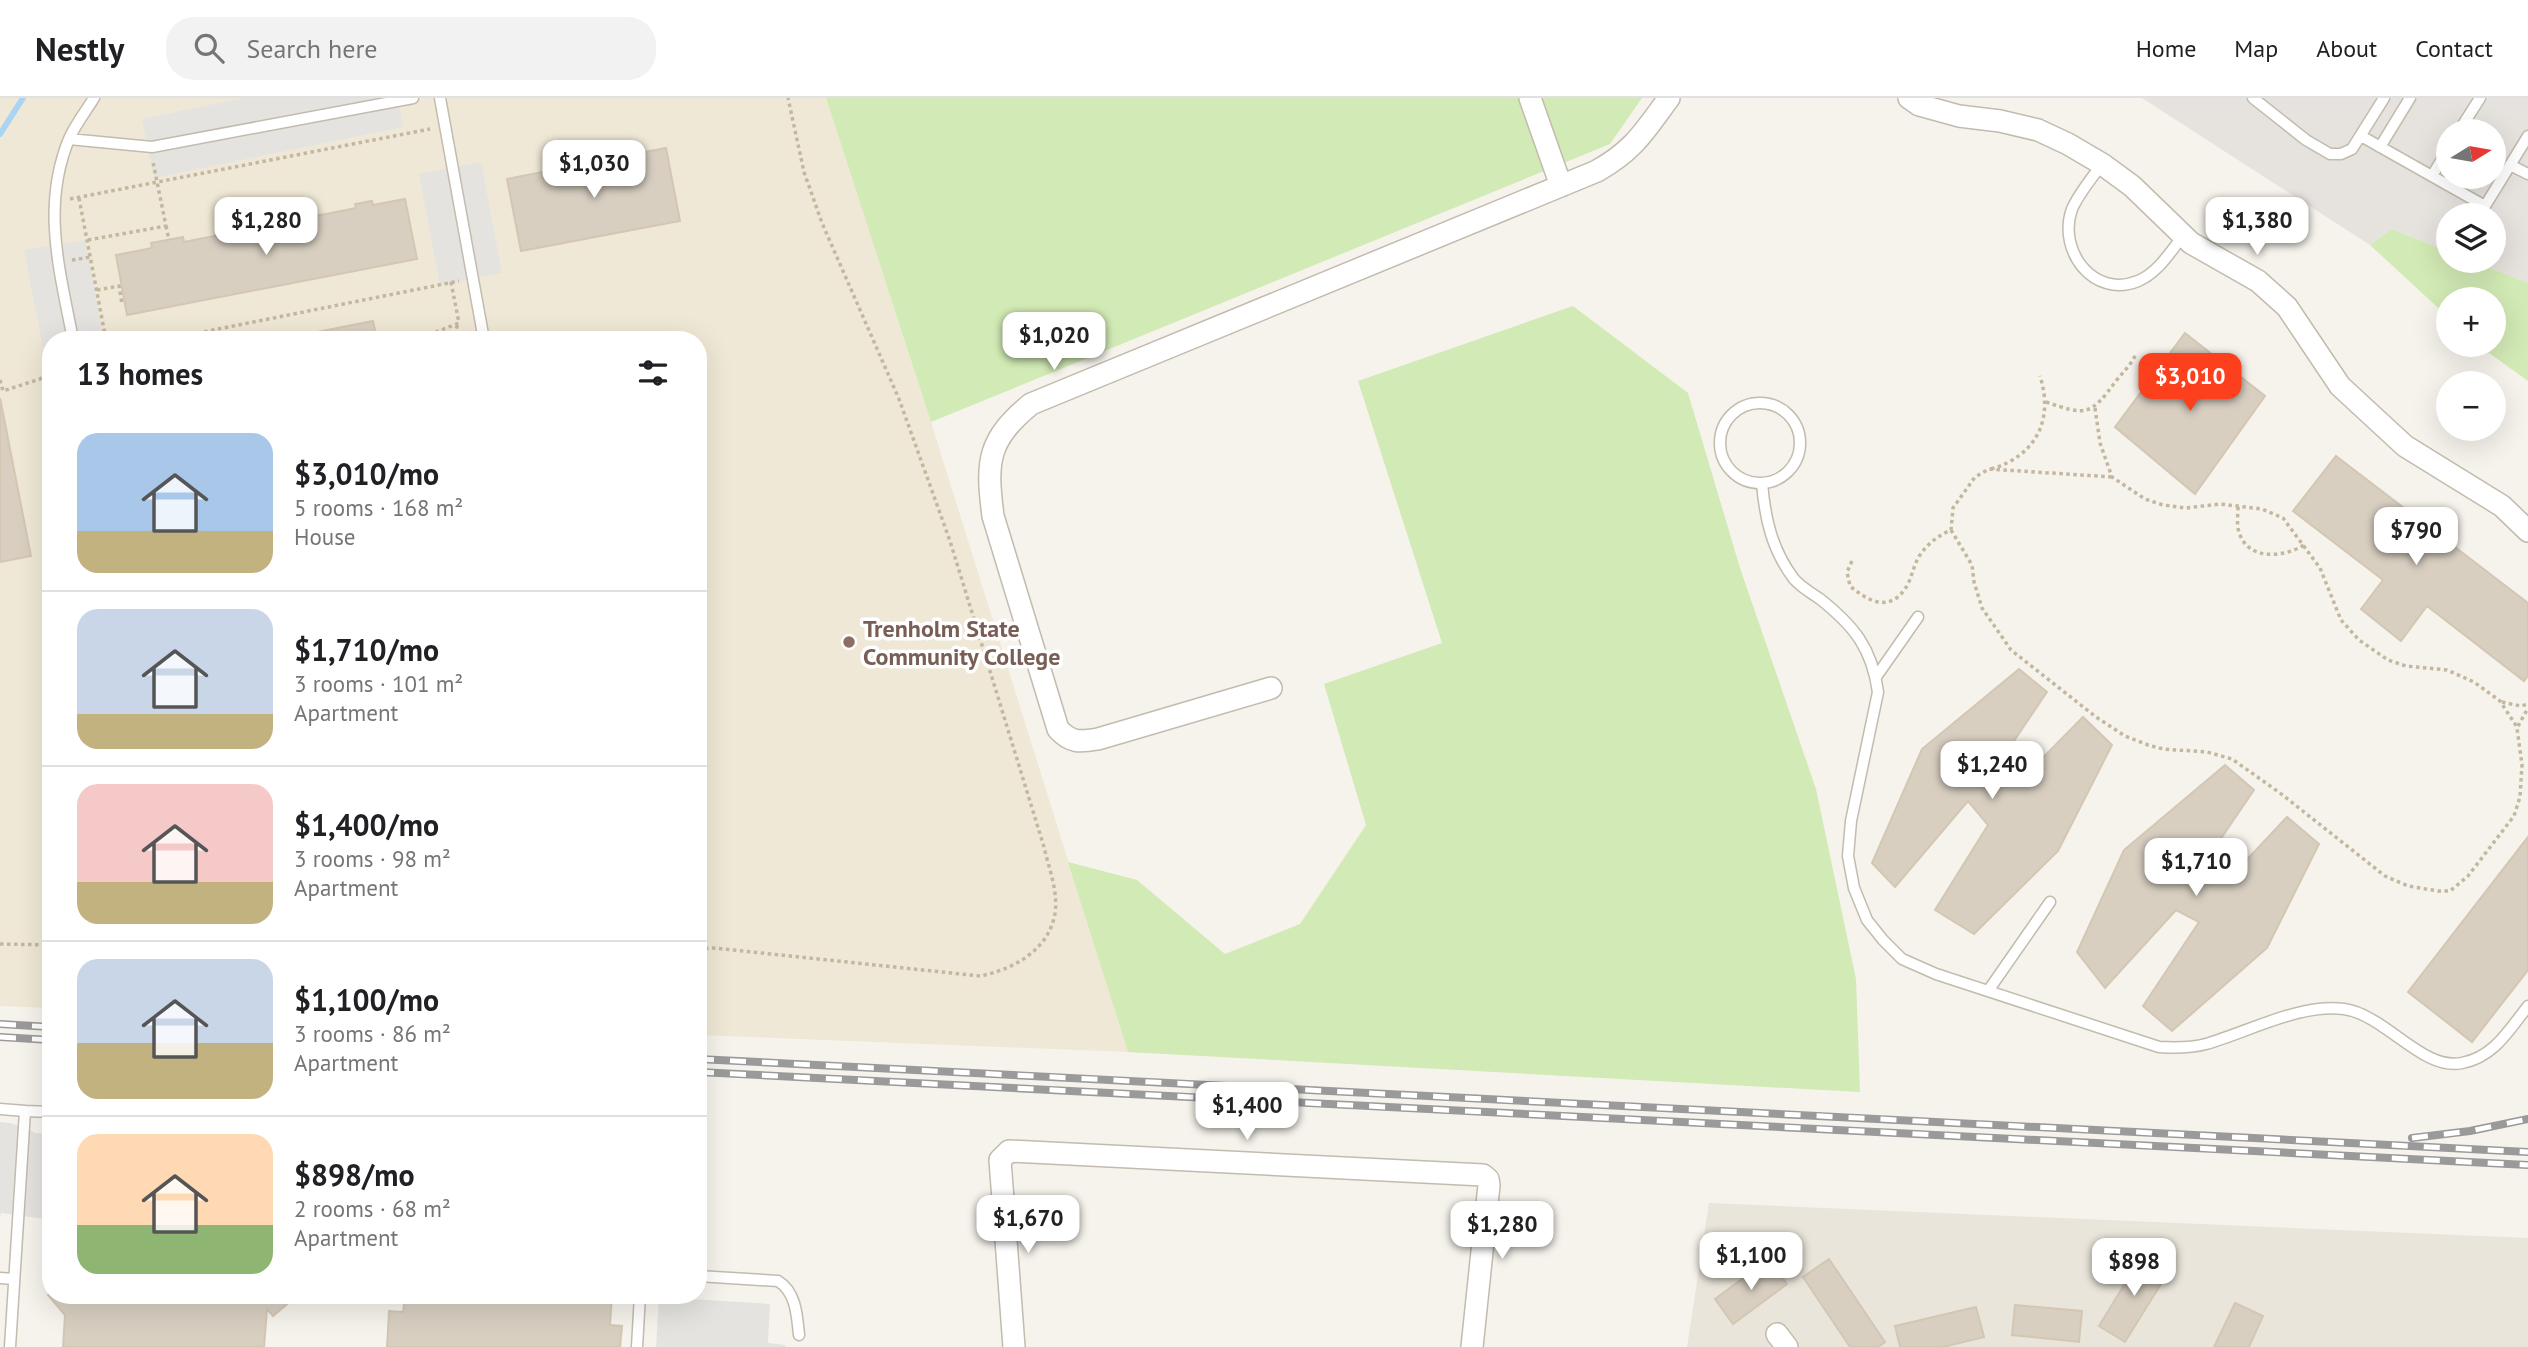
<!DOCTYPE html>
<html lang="en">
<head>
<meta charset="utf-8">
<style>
  :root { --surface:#fff; --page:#f2f2f2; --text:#202124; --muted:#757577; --line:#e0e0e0; --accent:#fc3f1d }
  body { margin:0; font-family:"PT Sans",sans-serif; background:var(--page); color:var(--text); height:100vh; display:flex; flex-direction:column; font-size:26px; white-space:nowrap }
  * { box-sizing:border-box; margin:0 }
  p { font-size:23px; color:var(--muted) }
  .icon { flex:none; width:38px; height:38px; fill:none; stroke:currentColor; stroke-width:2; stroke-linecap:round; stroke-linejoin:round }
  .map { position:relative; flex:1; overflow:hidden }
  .side { position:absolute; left:42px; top:233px; width:665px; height:973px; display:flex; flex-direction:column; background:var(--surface); border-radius:28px; box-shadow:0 7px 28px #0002 }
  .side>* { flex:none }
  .needle { width:46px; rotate:79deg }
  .tools { position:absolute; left:2436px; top:21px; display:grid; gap:14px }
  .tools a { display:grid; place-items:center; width:70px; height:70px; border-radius:50%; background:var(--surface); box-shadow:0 7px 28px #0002; font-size:35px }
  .price { position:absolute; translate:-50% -60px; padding:0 16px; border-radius:14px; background:#fff; color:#222; font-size:23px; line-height:46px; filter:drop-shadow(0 2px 4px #0008) }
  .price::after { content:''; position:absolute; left:50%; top:42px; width:21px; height:16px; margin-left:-10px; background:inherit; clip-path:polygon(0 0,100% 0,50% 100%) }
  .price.current { background:var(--accent); color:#fff }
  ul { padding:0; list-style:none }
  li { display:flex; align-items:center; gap:21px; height:175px; padding:0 35px }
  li+li { border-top:2px solid var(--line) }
  li span { display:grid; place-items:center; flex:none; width:196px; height:140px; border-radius:21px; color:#555 }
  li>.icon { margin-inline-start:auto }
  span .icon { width:84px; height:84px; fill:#fffc; stroke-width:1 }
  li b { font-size:30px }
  h2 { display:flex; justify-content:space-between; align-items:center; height:84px; padding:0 35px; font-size:30px }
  header { display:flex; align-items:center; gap:42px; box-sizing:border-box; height:98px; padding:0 35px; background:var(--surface); border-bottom:2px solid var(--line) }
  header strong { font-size:33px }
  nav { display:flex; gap:38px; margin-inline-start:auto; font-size:24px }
  .search { width:490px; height:63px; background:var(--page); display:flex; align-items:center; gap:18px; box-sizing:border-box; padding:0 24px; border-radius:28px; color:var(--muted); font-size:26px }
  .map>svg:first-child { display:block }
  .residential { fill:#eae5da }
  .industrial { fill:#e6e2dd; fill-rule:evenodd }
  .education { fill:#efe8d6 }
  .green { fill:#d2eab5 }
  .parking { fill:#e5e3e0 }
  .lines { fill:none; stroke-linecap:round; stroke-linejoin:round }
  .stream { stroke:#a9d4f2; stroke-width:6 }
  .building { fill:#d8cfc1; stroke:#d3c7b4; stroke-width:2 }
  .service-casing { stroke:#c2bbae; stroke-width:13 }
  .minor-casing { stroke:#c2bbae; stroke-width:24 }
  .path { stroke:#c4b79f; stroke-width:3.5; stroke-dasharray:3.5 3.5; stroke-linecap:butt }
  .service { stroke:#fff; stroke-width:10 }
  .minor { stroke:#fff; stroke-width:21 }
  .rail-casing { stroke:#9a9a9a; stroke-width:8 }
  .rail { stroke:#fff; stroke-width:5; stroke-dasharray:16; stroke-linecap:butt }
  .education-dot { fill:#8d6e63; stroke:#fff; stroke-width:2.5 }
  .labels { text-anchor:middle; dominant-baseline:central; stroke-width:7; stroke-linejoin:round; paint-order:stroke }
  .education-label { font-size:24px; font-weight:bold; fill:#785e54; stroke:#fff; text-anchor:start }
</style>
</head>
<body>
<header>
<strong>Nestly</strong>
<div class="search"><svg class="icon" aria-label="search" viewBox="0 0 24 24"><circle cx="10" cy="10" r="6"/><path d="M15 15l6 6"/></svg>Search here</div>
<nav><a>Home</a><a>Map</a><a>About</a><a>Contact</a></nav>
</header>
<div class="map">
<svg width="2528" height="1249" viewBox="0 0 2528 1249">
  <rect width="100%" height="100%" fill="#f6f3ec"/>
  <path class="residential" d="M1709,1105L2528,1140V1249H1687Z"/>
  <path class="industrial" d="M2142,0H2528V185L2473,163H2494V117H2448V153L2392,131L2370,147ZM2448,33H2494V79H2448Z"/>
  <path class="education" d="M0,0H826L931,324L1128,954L698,937V242H51V910L0,908Z"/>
  <path class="green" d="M826,0H1642L1610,46L931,324Z
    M2392,131L2448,153V163H2473L2528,185V283L2478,247H2494V201H2448V219L2370,147Z
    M1573,208L1688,295L1740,470L1816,691L1856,881L1860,994L1128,954L1068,764L1137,782L1225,856L1300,826L1366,727L1324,586L1442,545L1358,283Z"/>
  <path class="parking" d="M243,0H398L403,29L154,80L142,21Z
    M481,64L502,175L440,187L419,76Z
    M85,142L103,238L87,241L51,242V264L46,265L24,152Z
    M0,1024L11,1025L36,1035L51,1036L45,1121L1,1115L0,1119Z
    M659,1199L770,1206L768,1245L785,1247L786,1249H656Z"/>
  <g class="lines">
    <path class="stream" d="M0,36L23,0"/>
  </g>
  <path class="building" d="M666,50L680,123L521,153L507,81Z
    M405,101L417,161L127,217L116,157L152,150L151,145L183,139L184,144L356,110L355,106L372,103L373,107Z
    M373,223L377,242H318L317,234Z
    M2185,235L2265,298L2195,396L2115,329Z
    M0,300L31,458L0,464Z
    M2336,358L2528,505V578L2524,583L2427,508L2401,543L2361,511L2383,482L2293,413Z
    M2019,571L2047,594L1997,668L2020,683L2083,619L2112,647L2058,753L1974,836L1935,812L1988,727L1968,703L1895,789L1872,765L1922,651Z
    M2225,667L2254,692L2203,767L2225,785L2287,719L2319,746L2267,850L2172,933L2143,908L2199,824L2176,812L2105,890L2077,854L2124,752Z
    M2528,739V872L2472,944L2408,894Z
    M2143,1156L2169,1173L2125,1244L2099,1228Z
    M1769,1161L1787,1186L1733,1226L1715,1201Z
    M1829,1161L1885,1244L1878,1249H1850L1803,1179Z
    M51,1195V1197H290L293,1201L273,1218L267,1211L264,1249H63L65,1217L48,1197Z
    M405,1197H612L610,1227L622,1228L620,1249H387L389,1213L403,1214Z
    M2235,1205L2263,1218L2249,1249H2214Z
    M2015,1207L2082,1213L2079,1244L2012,1237Z
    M1976,1209L1984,1239L1943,1249H1900L1895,1228Z"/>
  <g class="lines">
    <defs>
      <path id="service" d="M440,0L484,242
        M2253,0L2306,42L2330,56H2341L2352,51L2384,0
        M2459,33L2480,0
        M2361,38L2485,108L2528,38
        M69,41L152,49L413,0
        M2380,49L2410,0
        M2102,66C2092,80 2079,95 2072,111C2057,153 2094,201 2138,183C2158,175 2170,154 2183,138
        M2510,67L2528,76
        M2432,78L2448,51
        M73,242C60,173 41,109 69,41C75,27 86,13 94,0
        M1720 345a40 40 0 1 1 80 0a40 40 0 1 1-80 0Z
        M1762,385C1765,421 1772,452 1794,481C1801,489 1811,495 1820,501C1854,528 1872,550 1878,594L1851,723L1848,758L1854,790L1867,822L1883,842L1902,861L1936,876L2159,949C2175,950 2191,950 2206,946C2248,934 2301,905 2344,911C2386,917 2422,973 2462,965C2494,959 2509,932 2528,908
        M1876,579L1918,519
        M1988,893L2050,804
        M0,1011L25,1013
        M698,1178L778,1183C796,1194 797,1217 799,1237
        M0,1180L14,1181
        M10,1249L25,1013L51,1014
        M637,1249L640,1197"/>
      <path id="minor" d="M1530,0L1561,88
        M1909,0L1919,7L1959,18L2000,23L2038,32L2068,46L2102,66L2132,88L2191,145L2258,183L2287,209L2340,288L2405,348L2502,408L2528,433
        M1271,590L1098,641C1079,644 1071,645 1058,631L993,418C986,364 987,342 1031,306L1597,73C1634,52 1644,34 1669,0
        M1777,1236L1787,1249
        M1014,1249L1000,1062L1009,1053L1483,1077L1488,1081L1489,1087L1472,1249"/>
    </defs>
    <use href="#service" class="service-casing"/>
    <use href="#minor" class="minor-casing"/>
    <path class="path" d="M79,100L106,242
      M70,101L430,31
      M166,128L169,142
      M88,142L166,128L153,64
      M72,162L91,159
      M451,184L459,225
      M97,192L119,188L122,206
      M163,242L459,183
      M416,242L459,225L450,242
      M0,282L3,293L40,281L51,273
      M2046,304C2087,318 2090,318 2116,283C2123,274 2131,267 2136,256
      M2095,310L2100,345L2112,379L2145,401L2163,407L2186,410L2220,406L2262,411L2283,420L2320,470L2341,522L2359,542L2388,562L2406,568L2447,572L2474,584L2500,603L2517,629
      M1991,371C2036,358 2054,322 2040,278
      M2238,409C2238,418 2236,428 2240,437C2250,463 2285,459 2304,447
      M1951,432L1972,467L1974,484L1982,510L2011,552L2096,619L2125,638L2148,647L2163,651L2207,654L2232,661L2280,695L2385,778L2408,788L2438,793H2450L2468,778L2514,718L2520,699L2522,667L2517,630L2528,610
      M1852,463L1847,474L1850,488C1870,505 1892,515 1908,486C1912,477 1914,468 1918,460C1926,447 1937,438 1951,432L1953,410L1975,379L1989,371L2112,379
      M2502,604L2521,608L2528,606
      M0,846L51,847
      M698,851L714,850L980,878C1011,872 1046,854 1054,820C1060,798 1049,771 1044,749L950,443L899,301L822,125L804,74L788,0"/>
    <use href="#service" class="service"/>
    <use href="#minor" class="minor"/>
    <defs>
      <path id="rail" d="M0,926L51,929
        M0,939L51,942
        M698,961L2528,1054
        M698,974L2528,1067
        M2412,1040L2470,1033L2528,1021"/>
    </defs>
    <use href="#rail" class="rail-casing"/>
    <use href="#rail" class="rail"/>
  </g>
  <circle class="education-dot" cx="849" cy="544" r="7"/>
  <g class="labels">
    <g class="education-label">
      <text x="863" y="530">Trenholm State<tspan x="863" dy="28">Community College</tspan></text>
    </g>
  </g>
</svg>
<div class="tools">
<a><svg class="needle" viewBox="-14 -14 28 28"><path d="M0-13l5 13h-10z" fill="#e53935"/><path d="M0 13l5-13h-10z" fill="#757577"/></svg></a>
<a><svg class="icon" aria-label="layers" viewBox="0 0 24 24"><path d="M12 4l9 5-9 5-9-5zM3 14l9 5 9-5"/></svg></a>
<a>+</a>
<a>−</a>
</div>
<b class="price" style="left:594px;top:102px">$1,030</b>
<b class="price" style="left:266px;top:159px">$1,280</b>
<b class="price" style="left:2257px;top:159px">$1,380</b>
<b class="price" style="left:1054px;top:274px">$1,020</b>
<b class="price current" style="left:2190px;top:315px">$3,010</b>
<b class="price" style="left:2416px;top:469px">$790</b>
<b class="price" style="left:1992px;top:703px">$1,240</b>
<b class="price" style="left:2196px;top:800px">$1,710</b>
<b class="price" style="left:1247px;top:1044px">$1,400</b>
<b class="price" style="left:1028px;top:1157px">$1,670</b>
<b class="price" style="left:1502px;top:1163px">$1,280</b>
<b class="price" style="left:1751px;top:1194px">$1,100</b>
<b class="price" style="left:2134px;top:1200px">$898</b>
<section class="side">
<h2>13 homes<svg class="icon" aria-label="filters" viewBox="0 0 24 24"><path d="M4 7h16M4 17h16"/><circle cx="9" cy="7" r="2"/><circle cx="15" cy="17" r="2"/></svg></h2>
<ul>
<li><span style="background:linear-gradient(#a9c7e8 70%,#c2b280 0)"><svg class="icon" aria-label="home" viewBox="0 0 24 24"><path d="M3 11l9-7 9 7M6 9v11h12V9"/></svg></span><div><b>$3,010/mo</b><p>5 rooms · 168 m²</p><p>House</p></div></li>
<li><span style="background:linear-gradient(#c9d6e8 75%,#c2b280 0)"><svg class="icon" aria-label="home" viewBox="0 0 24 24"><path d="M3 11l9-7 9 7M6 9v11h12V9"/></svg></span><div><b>$1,710/mo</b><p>3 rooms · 101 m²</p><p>Apartment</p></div></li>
<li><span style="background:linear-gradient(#f6c9c9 70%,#c2b280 0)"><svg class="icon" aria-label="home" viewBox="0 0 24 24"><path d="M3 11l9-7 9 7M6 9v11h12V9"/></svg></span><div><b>$1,400/mo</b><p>3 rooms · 98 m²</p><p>Apartment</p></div></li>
<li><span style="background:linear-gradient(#c9d6e8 60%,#c2b280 0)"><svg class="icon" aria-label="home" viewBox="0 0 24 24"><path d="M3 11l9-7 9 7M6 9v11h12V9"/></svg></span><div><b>$1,100/mo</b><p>3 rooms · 86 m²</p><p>Apartment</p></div></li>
<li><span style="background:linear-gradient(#ffd9b3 65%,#8fb573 0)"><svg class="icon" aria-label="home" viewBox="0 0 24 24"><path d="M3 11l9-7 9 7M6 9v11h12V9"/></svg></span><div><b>$898/mo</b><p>2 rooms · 68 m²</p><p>Apartment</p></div></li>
</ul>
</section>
</div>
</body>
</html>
